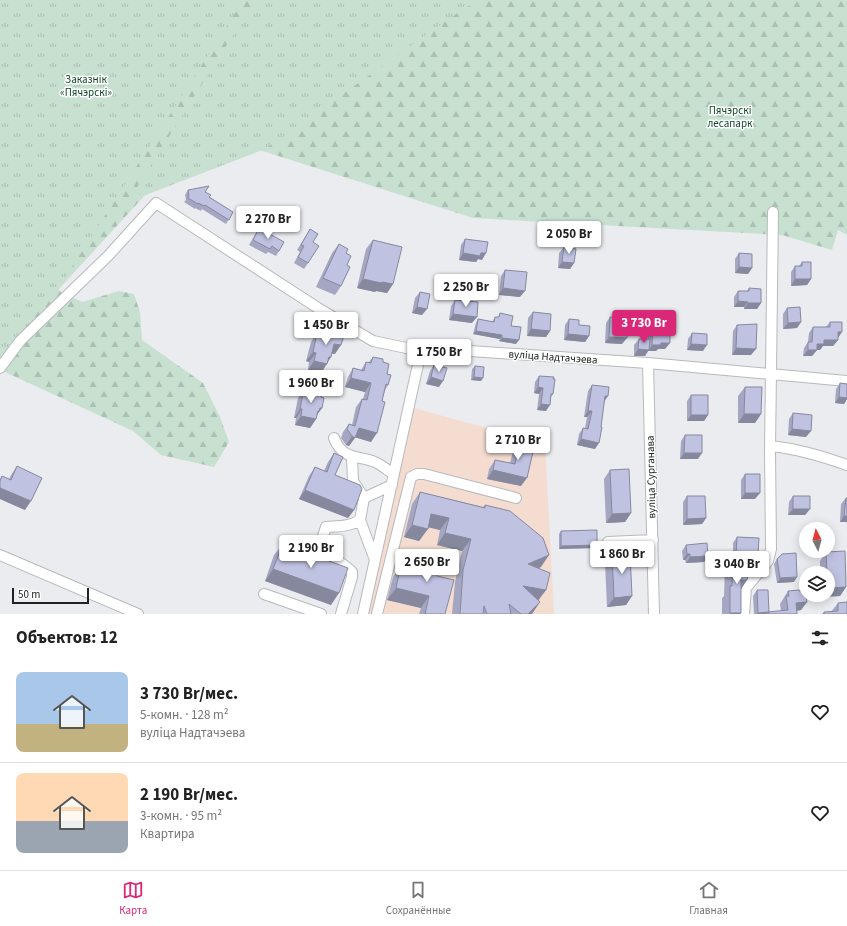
<!DOCTYPE html>
<html lang="ru">
<head>
<meta charset="utf-8">
<style>
  :root { --surface:#fff; --page:#f6f6f6; --text:#222; --muted:#767676; --line:#e0e0e0; --accent:#db2777 }
  body { margin:0; font-family:"Source Sans 3",sans-serif; background:var(--page); color:var(--text); height:100vh; display:flex; flex-direction:column; font-size:15px; white-space:nowrap }
  * { box-sizing:border-box; margin:0 }
  p { font-size:13px; color:var(--muted) }
  .icon { flex:none; width:22px; height:22px; fill:none; stroke:currentColor; stroke-width:2; stroke-linecap:round; stroke-linejoin:round }
  .map { position:relative; height:614px; overflow:hidden }
  .side { display:flex; flex-direction:column; background:var(--surface); flex:1 }
  .side>* { flex:none }
  .needle { width:26px; rotate:354deg }
  .tools { position:absolute; left:799px; top:522px; display:grid; gap:8px }
  .tools a { display:grid; place-items:center; width:36px; height:36px; border-radius:50%; background:var(--surface); box-shadow:0 2px 10px #0003; font-size:20px }
  .scale { position:absolute; left:12px; bottom:10px; width:77px; box-sizing:border-box; padding-left:4px; border:2px solid #212223; border-top:0; font-size:11px; line-height:14px; white-space:nowrap; color:#212223; -webkit-text-stroke:3px #fff; paint-order:stroke }
  .price { position:absolute; translate:-50% -34px; padding:0 9px; border-radius:4px; background:#fff; color:#222; font-size:13px; line-height:26px; filter:drop-shadow(0 1px 2px #0008) }
  .price::after { content:''; position:absolute; left:50%; top:24px; width:12px; height:9px; margin-left:-6px; background:inherit; clip-path:polygon(0 0,100% 0,50% 100%) }
  .price.selected { background:var(--accent); color:#fff }
  ul { padding:0; list-style:none }
  li { display:flex; align-items:center; gap:12px; height:100px; padding:0 16px }
  li+li { border-top:1px solid var(--line) }
  li span { display:grid; place-items:center; flex:none; width:112px; height:80px; border-radius:8px; color:#555 }
  li>.icon { margin-inline-start:auto }
  span .icon { width:48px; height:48px; fill:#fffc; stroke-width:1 }
  li b { font-size:17px }
  h2 { display:flex; justify-content:space-between; align-items:center; height:48px; padding:0 16px; font-size:17px }
  .tabs { display:flex; justify-content:space-around; align-items:center; height:56px; border-top:1px solid var(--line); background:var(--surface); font-size:11px; color:var(--muted) }
  .tabs a { display:grid; justify-items:center; gap:2px }
  .tabs .selected { color:var(--accent) }
  .map>svg:first-child { display:block }
  .education { fill:#f4dcd1 }
  .forest { fill:url(#forest-firs) }
  .park { fill:url(#park-tufts) }
  .lines { fill:none; stroke-linecap:round; stroke-linejoin:round }
  .minor-casing { stroke:#b7b9bd; stroke-width:12 }
  .minor { stroke:#fff; stroke-width:10 }
  .wall { fill:#a5a7c2 }
  .shaded-wall { fill:#86889e }
  .building { fill:#c0c2e2; stroke:#86889e }
  .labels { text-anchor:middle; dominant-baseline:central; stroke-width:3; stroke-linejoin:round; paint-order:stroke }
  .park-label { font-size:11px; fill:#0f462b; stroke:#fff }
  .street-label { font-size:11px; fill:#212223; stroke:#fff }
</style>
</head>
<body>
<div class="map">
<svg width="847" height="614" viewBox="0 0 847 614">
  <defs>
    <pattern id="forest-firs" width="22" height="20" patternUnits="userSpaceOnUse"><rect width="22" height="20" fill="#c7e0d0"/><path d="M5 1l3.5 6h-7zM16 11l3.5 6h-7z" fill="#abc0b2"/></pattern>
    <pattern id="park-tufts" width="24" height="20" patternUnits="userSpaceOnUse"><rect width="24" height="20" fill="#c7e0d0"/><path d="M3 7l-1-3M5 7V3M7 7l1-3M15 17l-1-3M17 17v-4M19 17l1-3" fill="none" stroke="#abc0b2"/></pattern>
  </defs>
  <rect width="100%" height="100%" fill="#eaecf0"/>
  <path class="education" d="M414,408L545,444L554,614H368Z"/>
  <path class="forest" d="M0,0H847V235L838,230L832,250L782,235L473,218L203,132L58,290L82,302L119,291L134,294L140,312L142,340L203,383L220,417L229,442L214,467L161,455L133,431L5,372L0,373Z"/>
  <path class="park" d="M0,0L243,1L57,290L0,357Z
    M255,0H478L450,18L265,149L143,196L134,192Z"/>
  <g class="lines">
    <defs>
      <path id="minor" d="M648,363L654,614
        M0,368L20,341L108,256L156,203L318,308L373,341L421,351L426,348L648,363L847,381
        M334,438C343,461 358,455 375,462C382,465 388,471 394,474
        M771,446C798,449 822,456 847,465
        M364,498L392,485
        M360,520L375,560
        M608,542L653,540
        M0,555L138,614
        M264,594L321,614
        M341,614L352,577V572C343,562 327,557 320,545L326,527C339,526 349,527 360,520L364,498L353,481L352,458
        M363,614L421,351
        M377,614L411,477L417,474H424L516,498
        M744,614L746,588L768,561L771,549L770,450L773,212"/>
    </defs>
    <use href="#minor" class="minor-casing"/>
    <use href="#minor" class="minor"/>
  </g>
  <path class="wall" d="M188,190L205,192L209,197L233,212L226,224L202,209L201,211L195,208V209L184,202L186,200L185,195Z
    M259,228L279,251L276,256L268,252L266,254L249,245Z
    M310,229L313,242L308,263L304,269L294,263L300,252L297,250Z
    M465,239L482,260L478,259L476,262L459,260L461,245Z
    M373,240L393,284L387,293L376,291L375,292L357,288L366,249Z
    M339,244L346,253L347,265L341,286L335,295L316,287L332,253Z
    M564,247L574,263L570,269L558,268L559,253Z
    M739,253L752,268L748,274L735,273V259Z
    M802,262L811,279L807,285L791,286V272L795,266H799Z
    M505,270L520,297L499,295L501,276Z
    M749,288L761,303L757,309H744V307H734V297L738,291H747Z
    M420,292L422,315L412,313L415,298Z
    M455,300L472,323L449,320L451,306Z
    M787,308L801,322L797,328L783,329V314Z
    M533,312L550,331L546,337L527,336L528,318Z
    M500,313L511,326L516,344L499,341L500,339L473,334L476,323L478,319L492,322L495,317H498Z
    M610,317L622,323V344L605,343L606,323Z
    M569,319L579,325L589,336L585,342L564,340L565,325Z
    M830,322L838,338V340L833,346H823L820,350H817L812,356H803L804,348L808,342L809,333L813,327H826Z
    M737,325L751,355H732L733,331Z
    M653,327L665,349H658L656,351H648L645,356H634V345L639,339H648V333Z
    M332,332L335,354L332,353L331,357L327,362V364L321,373L308,370L309,362L306,361L311,342L317,333L329,336Z
    M692,333L703,351L687,350L688,339Z
    M373,357L383,362L387,374L388,385L385,390L371,442L355,437L349,446L346,445L341,438L343,432L349,424L352,425L356,407L362,399H363L365,392L345,387L348,377L353,368L361,370L366,362L368,363Z
    M434,365L439,387L426,384L430,371Z
    M475,366L481,381L471,380L472,369Z
    M539,376L553,394L551,397L546,411L537,410L539,394L534,393L535,382Z
    M840,383L847,384V399L844,404L835,403L836,389Z
    M592,385L604,402L595,449L577,445L579,434L583,428H585L587,417H584L588,391Z
    M745,387L761,414L755,423H738V396Z
    M304,389L321,397L322,408L317,415L316,419L310,428L295,425L296,418H294L298,398Z
    M691,395L708,415L704,421H687V401Z
    M793,413L806,437L788,435L789,419Z
    M685,435L698,459H680L681,441Z
    M520,439L521,486L487,479L489,469L495,460L510,463L514,448Z
    M334,453L335,475L354,510L348,518L299,499L309,476L315,467L324,471L328,462Z
    M17,466L25,510L0,499V479L2,476L9,479L11,475Z
    M610,470L631,513L625,522L606,523L604,479Z
    M745,474L755,499H741V480Z
    M420,492L483,507L485,505L541,567L538,568L546,590L538,600L532,614H452L455,582L462,551L437,545L440,530L428,527L419,541L404,537L412,504Z
    M687,496L706,518L702,524L683,525V502Z
    M793,496L810,509L805,515H788L789,502Z
    M846,498L847,522H840L841,504Z
    M561,531L595,548L559,549V534Z
    M737,537L753,560L745,559L741,564H740V572L747,580L741,589V613L740,614H722V598L724,596L725,566L733,555V543Z
    M283,544L331,605L265,581L274,555Z
    M686,545L708,556L704,562L686,563L685,560H683L682,551Z
    M421,551L437,576L445,614H419L421,608L387,600L393,577L401,565L412,568L413,563Z
    M826,552L846,587L840,596L821,597V595H828V573H820V561Z
    M612,554L632,596L626,605L607,607L605,563Z
    M777,559L794,582L777,583L774,564Z
    M757,590L769,612L781,611L780,604L788,591H799L807,602L801,610L796,611L797,614H754L753,596Z
    M838,603L847,614H822L824,612H831Z"/>
  <path class="shaded-wall" d="M463,253H486L482,260L478,259L476,262L459,260Z
    M562,262L574,263L570,269L558,268Z
    M739,267L752,268L748,274L735,273Z
    M363,279L382,282L393,284L387,293L376,291L375,292L357,288Z
    M795,279H811L807,285L791,286Z
    M503,288L525,291L520,297L499,295Z
    M738,301L748,302L744,307H734Z
    M748,303H761L757,309H744Z
    M417,307L427,309L422,315L412,313Z
    M453,314L477,317L472,323L449,320Z
    M801,322L797,328L783,329L788,323Z
    M531,329L550,331L546,337L527,336Z
    M476,331L502,335L500,339L473,334Z
    M838,332H842L838,338Z
    M568,334L589,336L585,342L564,340Z
    M609,337L627,338L622,344L605,343Z
    M502,338L519,340L516,344L499,341Z
    M824,340H838L833,346H823L820,350H813L817,344Z
    M661,343H670L665,349H658L656,351H648L645,356H634L638,349L649,350L652,345Z
    M334,344L341,345L335,354L328,353Z
    M691,344L707,345L703,351L687,350Z
    M736,348L756,349L751,355H732Z
    M808,350H817L812,356H803Z
    M313,352L316,353L309,362L306,361Z
    M329,357H331L321,373L308,370L314,361Z
    M431,377L443,381L439,387L426,384Z
    M474,377L483,378L481,381L471,380Z
    M351,378L371,383L365,392L345,387Z
    M538,387L543,388L539,394L534,393Z
    M605,396H608L604,402Z
    M839,397L847,398V399L844,404L835,403Z
    M541,404L550,405L546,411L537,410Z
    M320,408H322L314,419H316L310,428L295,425L301,416Z
    M300,409H302L296,418H294Z
    M588,411H592L587,417H584Z
    M744,414H761L755,423H738Z
    M691,415H708L704,421H687Z
    M359,428L377,433L371,442L354,437L355,438L349,446L346,445L352,436Z
    M792,429L811,431L806,437L788,435Z
    M581,439L599,443L595,449L577,445Z
    M684,453H702L698,459H680Z
    M493,470L527,478L521,486L487,479Z
    M0,488L31,501L25,510L0,499Z
    M305,490L354,510L348,518L299,499Z
    M745,493H760L755,499H741Z
    M793,509H810L805,515H788Z
    M631,513L625,522L606,523L612,514Z
    M431,514L449,518L440,530L423,526Z
    M844,516H847V522H840Z
    M706,518L702,524L683,525L687,519Z
    M412,525L428,529L419,541L404,537Z
    M445,533L471,539L462,551L437,545Z
    M597,545L595,548L559,549L561,546Z
    M746,553L758,554L753,560L745,559L741,564H732L736,558Z
    M687,554H690L685,560H683Z
    M549,555L541,567L520,576L528,564Z
    M708,556L704,562L686,563L690,557Z
    M273,569L339,593L331,605L265,581Z
    M797,577L794,582L777,583L780,578Z
    M741,580H747L739,592Z
    M523,586L546,590L537,602Z
    M846,587L840,596L821,597L822,595H828V588Z
    M396,588L429,596L421,608L387,600Z
    M632,596L626,605L607,607L614,598Z
    M540,602L532,614H528Z
    M807,602L801,610L790,612L796,603Z
    M768,612L767,614H757L758,613Z
    M730,613H741L740,614H730Z"/>
  <path class="building" d="M209,186L205,192L211,195L209,197L233,212L229,220L205,205L204,206L198,203V204L188,198L189,196L188,190Z
    M259,228L284,242L279,251L272,246L270,249L253,240Z
    M310,229L318,234L313,242L319,246L308,263L298,257L304,246L301,245Z
    M465,239L488,242L486,253H481L480,256L463,253Z
    M373,240L402,247L393,284L382,282L381,283L363,279Z
    M339,244L348,249L346,253L351,256L347,265L350,267L341,286L323,278Z
    M564,247L576,249L574,263L562,262Z
    M739,253L752,254V268L739,267Z
    M802,262H811V279H795V266H802Z
    M505,270L527,272L525,291L503,288Z
    M749,288L761,289V303H748V302L738,301V291H749Z
    M420,292L430,294L427,309L417,307Z
    M455,300L478,302L477,317L453,314Z
    M800,307L801,322L788,323L787,308Z
    M533,312L551,314L550,331L531,329Z
    M500,313L513,316L511,326L521,327L519,340L502,338V335L476,331L478,319L494,322L495,317H499Z
    M610,317L622,318V323L628,324L627,338L609,337Z
    M569,319L579,320V325L590,326L589,336L568,334Z
    M830,322H842V332H838V340H824V344H817V350H808V342H812L813,327H830Z
    M757,324L756,349L736,348L737,325Z
    M653,327L670,328V343H661L660,345H652Z
    M332,332L344,335L341,345L334,344L331,357H329L327,364L314,361L316,353L313,352L317,333L331,336Z
    M692,333L707,334V345L691,344Z
    M639,339H650L649,350L638,349Z
    M373,357L383,359V362L389,364L387,374L391,375L388,385L386,384L382,401L385,402L377,433L359,428L355,438L352,436L347,429L349,424L355,426L362,399L367,400L371,383L351,378L353,368L364,371L366,362L371,363Z
    M434,365L447,368L443,381L431,377Z
    M475,366L484,367L483,378L474,377Z
    M539,376L554,377L553,379H555L553,394H551L550,405L541,404L543,388L538,387Z
    M840,383L847,384V398L839,397Z
    M592,385L609,387L608,396H605L601,427H602L599,443L581,439L583,428L588,429L592,411H588Z
    M745,387H762L761,414H744Z
    M304,389L322,393L321,397L324,398L322,408H320L319,411H318L316,419L301,416L302,409H300Z
    M691,395H708V415H691Z
    M793,413L812,415L811,431L792,429Z
    M685,435H702V453H684Z
    M520,439L535,443L527,478L493,470L495,460L515,464Z
    M334,453L343,457L335,475L360,485L362,489L354,510L305,490L315,467L327,472Z
    M17,466L42,478L31,501L0,488V481L2,476L11,480Z
    M629,469L631,513L612,514L610,470Z
    M745,474H760V493H745Z
    M420,492L485,508V505L510,511L543,538L549,555L528,564L550,573L546,590L523,586L540,602L528,614H521L509,604L511,614H487L484,606L483,614H460L463,570L471,539L445,533L449,518L431,514L428,529L412,525Z
    M687,496H705L706,518L687,519Z
    M793,496H810V509H793Z
    M846,498H847V516H844Z
    M597,530V545L561,546V531Z
    M737,537L759,538L758,554L746,553V558H741V554H736Z
    M707,543L708,556L690,557V554H687L686,545Z
    M283,544L348,568L339,593L273,569Z
    M421,551L442,556L437,576L454,580L445,614H425L429,596L396,588L401,565L417,569Z
    M845,551L846,587L828,588V573H827L826,552Z
    M630,553L632,596L614,598L612,554Z
    M796,553L797,577L780,578L777,559L782,554Z
    M733,554H741L740,572H749L747,580H741V613H730V586H732Z
    M757,590H768L769,612L758,613Z
    M799,590V591L805,590L807,602L796,603L797,614H769L768,612L788,610L786,596H789L788,591Z
    M847,602V614H824V612L838,611V603Z"/>
  <g class="labels">
    <g class="park-label">
      <text x="86" y="79">Заказнік<tspan x="86" dy="13">«Пячэрскі»</tspan></text>
      <text x="730" y="110">Пячэрскі<tspan x="730" dy="13">лесапарк</tspan></text>
    </g>
    <g class="street-label">
      <text transform="translate(553 357) rotate(4)">вуліца Надтачэева</text>
      <text transform="translate(651 477) rotate(-91)">вуліца Сурганава</text>
    </g>
  </g>
</svg>
<div class="tools">
<a><svg class="needle" viewBox="-14 -14 28 28"><path d="M0-13l5 13h-10z" fill="#e53935"/><path d="M0 13l5-13h-10z" fill="#767676"/></svg></a>
<a><svg class="icon" aria-label="layers" viewBox="0 0 24 24"><path d="M12 4l9 5-9 5-9-5zM3 14l9 5 9-5"/></svg></a>
</div>
<div class="scale">50 m</div>
<b class="price" style="left:268px;top:240px">2 270 Br</b>
<b class="price" style="left:569px;top:255px">2 050 Br</b>
<b class="price" style="left:466px;top:308px">2 250 Br</b>
<b class="price selected" style="left:644px;top:344px">3 730 Br</b>
<b class="price" style="left:326px;top:346px">1 450 Br</b>
<b class="price" style="left:439px;top:373px">1 750 Br</b>
<b class="price" style="left:311px;top:404px">1 960 Br</b>
<b class="price" style="left:518px;top:461px">2 710 Br</b>
<b class="price" style="left:311px;top:569px">2 190 Br</b>
<b class="price" style="left:622px;top:575px">1 860 Br</b>
<b class="price" style="left:427px;top:583px">2 650 Br</b>
<b class="price" style="left:737px;top:585px">3 040 Br</b>
</div>
<section class="side">
<h2>Объектов: 12<svg class="icon" aria-label="filters" viewBox="0 0 24 24"><path d="M4 7h16M4 17h16"/><circle cx="9" cy="7" r="2"/><circle cx="15" cy="17" r="2"/></svg></h2>
<ul>
<li><span style="background:linear-gradient(#a9c7e8 65%,#c2b280 0)"><svg class="icon" aria-label="home" viewBox="0 0 24 24"><path d="M3 11l9-7 9 7M6 9v11h12V9"/></svg></span><div><b>3 730 Br/мес.</b><p>5-комн. · 128 m²</p><p>вуліца Надтачэева</p></div><svg class="icon" aria-label="heart" viewBox="0 0 24 24"><path d="M12 20l-8-8c-3-5 5-10 8-4 3-6 11-1 8 4z"/></svg></li>
<li><span style="background:linear-gradient(#ffd9b3 60%,#9aa5b1 0)"><svg class="icon" aria-label="home" viewBox="0 0 24 24"><path d="M3 11l9-7 9 7M6 9v11h12V9"/></svg></span><div><b>2 190 Br/мес.</b><p>3-комн. · 95 m²</p><p>Квартира</p></div><svg class="icon" aria-label="heart" viewBox="0 0 24 24"><path d="M12 20l-8-8c-3-5 5-10 8-4 3-6 11-1 8 4z"/></svg></li>
</ul>
</section>
<nav class="tabs">
<a class="selected"><svg class="icon" aria-label="map" viewBox="0 0 24 24"><path d="M3 6l6-2 6 2 6-2v14l-6 2-6-2-6 2zM9 4v14M15 6v14"/></svg>Карта</a>
<a><svg class="icon" aria-label="saved" viewBox="0 0 24 24"><path d="M7 4h10v16l-5-4-5 4z"/></svg>Сохранённые</a>
<a><svg class="icon" aria-label="home" viewBox="0 0 24 24"><path d="M3 11l9-7 9 7M6 9v11h12V9"/></svg>Главная</a>
</nav>
</body>
</html>
